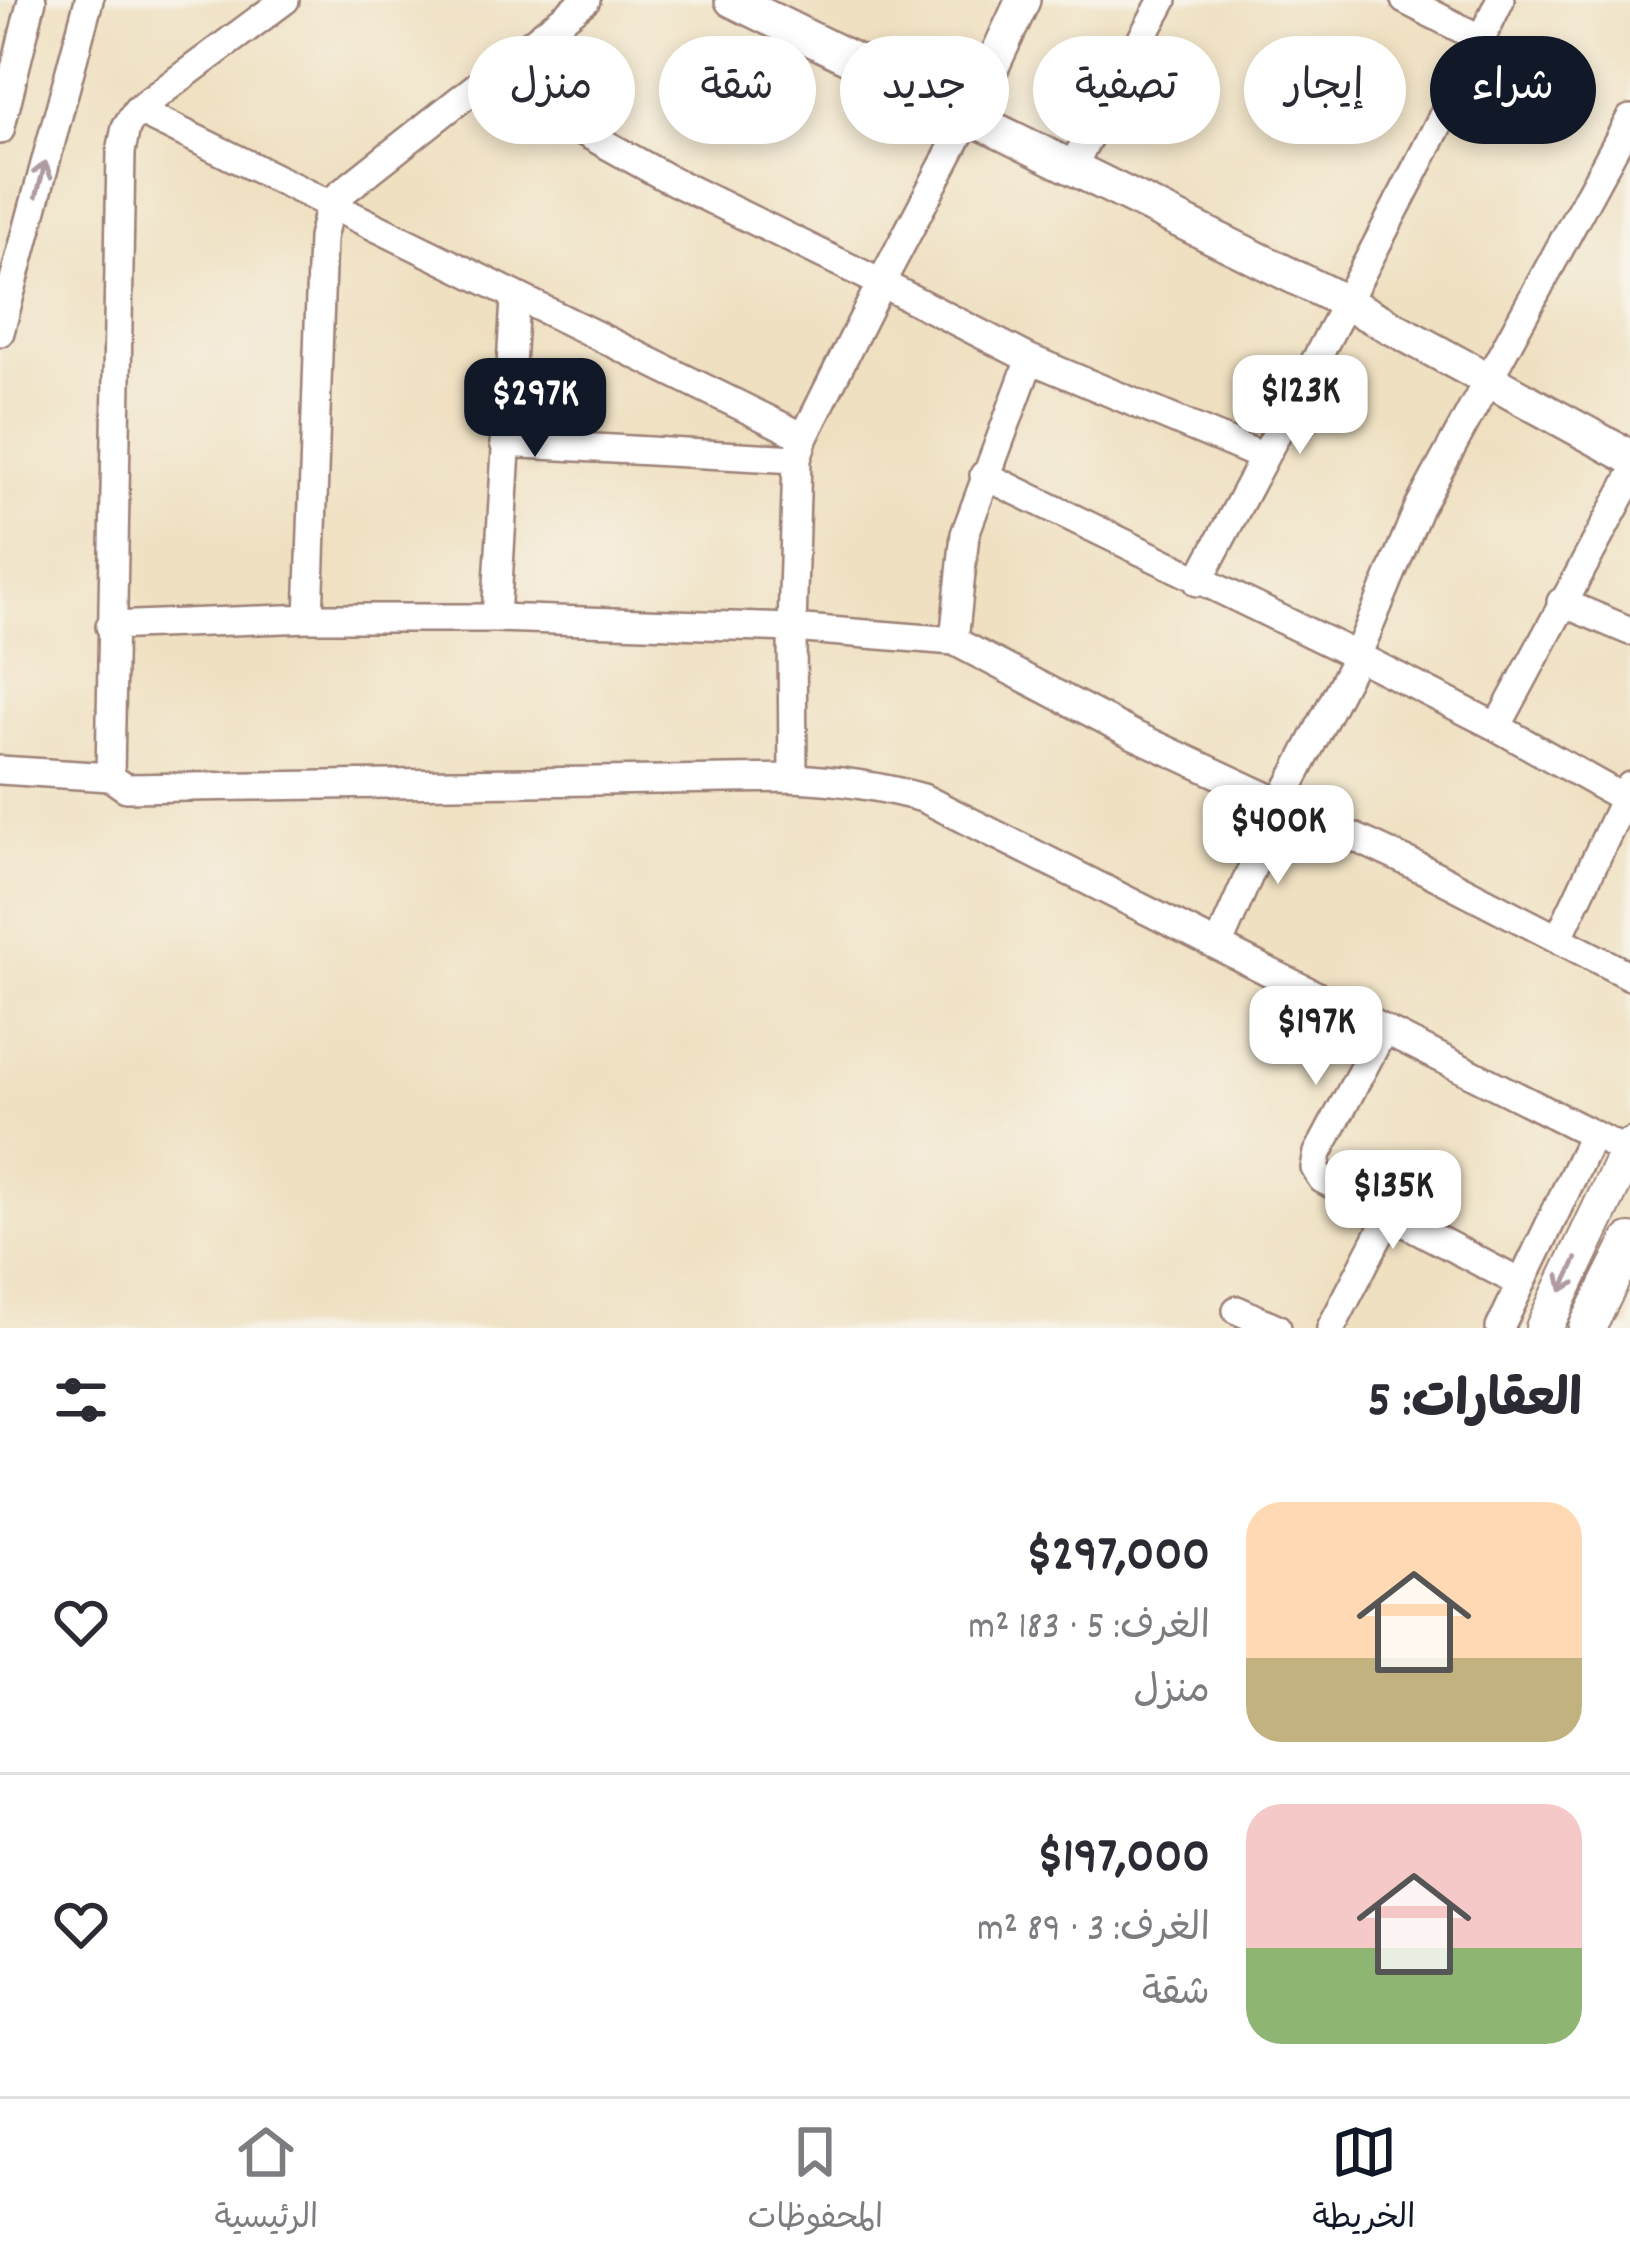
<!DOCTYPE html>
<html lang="ar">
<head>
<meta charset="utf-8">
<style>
  :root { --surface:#fff; --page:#f2f2f3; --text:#2b2b33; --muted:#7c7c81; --line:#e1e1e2; --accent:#111827 }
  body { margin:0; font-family:Dekko,"Playpen Sans Arabic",sans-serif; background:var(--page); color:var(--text); direction:rtl; height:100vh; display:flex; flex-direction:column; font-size:45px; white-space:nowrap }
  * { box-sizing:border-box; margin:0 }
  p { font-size:39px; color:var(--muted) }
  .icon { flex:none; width:66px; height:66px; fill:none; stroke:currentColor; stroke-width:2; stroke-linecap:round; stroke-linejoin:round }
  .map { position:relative; height:1328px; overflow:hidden; direction:ltr }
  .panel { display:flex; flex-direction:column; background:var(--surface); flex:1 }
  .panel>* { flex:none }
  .top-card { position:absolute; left:36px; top:36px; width:1560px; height:108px; direction:rtl; display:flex; gap:24px }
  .price { position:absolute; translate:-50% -102px; padding:0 27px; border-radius:24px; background:#fff; color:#222; font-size:39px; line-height:78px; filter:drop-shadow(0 3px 6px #0008) }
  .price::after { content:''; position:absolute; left:50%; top:72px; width:36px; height:27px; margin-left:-18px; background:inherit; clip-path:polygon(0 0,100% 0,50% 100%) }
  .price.current { background:var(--accent); color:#fff }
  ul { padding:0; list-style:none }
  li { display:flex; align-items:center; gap:36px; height:300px; padding:0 48px }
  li+li { border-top:3px solid var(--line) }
  li span { display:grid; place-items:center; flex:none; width:336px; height:240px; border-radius:36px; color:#555 }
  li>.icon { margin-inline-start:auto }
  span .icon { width:144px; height:144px; fill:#fffc; stroke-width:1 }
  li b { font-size:51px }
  h2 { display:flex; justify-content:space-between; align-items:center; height:144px; padding:0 48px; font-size:51px }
  .pill { padding:0 42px; border-radius:54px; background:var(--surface); box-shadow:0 6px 18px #0003; font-size:42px; line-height:108px }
  .pill.current { background:var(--accent); color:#fff }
  .tab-bar { display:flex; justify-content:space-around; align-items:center; height:168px; border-top:3px solid var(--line); background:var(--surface); font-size:33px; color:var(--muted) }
  .tab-bar a { display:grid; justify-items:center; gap:6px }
  .tab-bar .current { color:var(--accent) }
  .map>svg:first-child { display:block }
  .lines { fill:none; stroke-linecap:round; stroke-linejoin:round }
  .minor-casing { stroke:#9c8076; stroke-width:32 }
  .tertiary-casing { stroke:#9c8076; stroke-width:38 }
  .secondary-casing { stroke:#9c8076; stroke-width:40 }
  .minor { stroke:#fff; stroke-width:27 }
  .tertiary { stroke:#fff; stroke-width:33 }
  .secondary { stroke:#fff; stroke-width:36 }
  .oneway { stroke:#ae9aa0 }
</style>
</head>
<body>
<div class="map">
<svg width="1630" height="1328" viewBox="0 0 1630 1328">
  <rect width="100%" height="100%" fill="#f7f3e8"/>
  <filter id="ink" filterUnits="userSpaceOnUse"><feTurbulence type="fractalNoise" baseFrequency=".00833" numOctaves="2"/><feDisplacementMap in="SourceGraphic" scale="24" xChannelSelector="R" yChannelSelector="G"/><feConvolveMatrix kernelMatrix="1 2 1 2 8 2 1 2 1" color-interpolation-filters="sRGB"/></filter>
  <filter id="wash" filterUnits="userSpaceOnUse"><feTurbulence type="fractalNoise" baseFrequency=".004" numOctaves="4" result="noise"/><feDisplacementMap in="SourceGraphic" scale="48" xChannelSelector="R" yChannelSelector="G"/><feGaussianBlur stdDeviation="2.7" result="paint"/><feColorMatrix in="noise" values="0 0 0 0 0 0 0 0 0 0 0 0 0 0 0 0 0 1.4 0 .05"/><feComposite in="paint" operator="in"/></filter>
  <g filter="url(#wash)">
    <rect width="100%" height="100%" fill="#efe0c1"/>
  </g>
  <g filter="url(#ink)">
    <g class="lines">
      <defs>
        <path id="minor" d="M285,0L137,110L126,127L121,152L110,777L126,788L793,778C838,780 879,786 923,798L1630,1153
          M1405,0L1481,39
          M488,79L665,177L881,283L804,437
          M137,110L804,437L797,459L792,628L954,641L1134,735L1423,869L1630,976
          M0,130L32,0
          M1072,167L1163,0
          M0,332L89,0
          M1030,359L1264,457
          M504,443L797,459
          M984,475L1357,656L1497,727L1623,798
          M1198,582C1300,388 1405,197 1500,0
          M1561,602L1630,631
          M309,618L322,238L329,208L339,195L586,0
          M496,618L515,299
          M110,626L309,618H496L792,628L793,778
          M954,641L965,534L1030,359L881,283L968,118
          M1497,727L1630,479
          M0,770L110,777
          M1559,937L1630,786
          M1219,944L1280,804L1357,656L1419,507L1630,119
          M1383,1031L1318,1153L1315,1168L1322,1179L1520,1283
          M1237,1310L1277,1328
          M1331,1328L1390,1214
          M1500,1328L1592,1136"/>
        <path id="tertiary" d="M732,0L1345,302L1630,457
          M968,118L1023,0"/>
        <path id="secondary" d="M1544,1328L1630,1147
          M1587,1328L1630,1242"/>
      </defs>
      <use href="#minor" class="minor-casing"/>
      <use href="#tertiary" class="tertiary-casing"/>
      <use href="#secondary" class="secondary-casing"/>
      <use href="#minor" class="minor"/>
      <use href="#tertiary" class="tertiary"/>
      <use href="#secondary" class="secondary"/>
    </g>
    <defs><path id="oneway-shaft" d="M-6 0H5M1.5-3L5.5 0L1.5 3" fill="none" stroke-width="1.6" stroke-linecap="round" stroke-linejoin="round" transform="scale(3)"/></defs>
    <g class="oneway">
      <use href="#oneway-shaft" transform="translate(41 179) rotate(-75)"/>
      <use href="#oneway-shaft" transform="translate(1569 1275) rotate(115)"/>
    </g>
  </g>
</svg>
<b class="price" style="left:1300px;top:457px">$123K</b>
<b class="price current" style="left:535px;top:460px">$297K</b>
<b class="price" style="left:1278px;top:887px">$400K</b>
<b class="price" style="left:1316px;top:1088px">$197K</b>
<b class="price" style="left:1393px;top:1252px">$135K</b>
<div class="top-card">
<a class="pill current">شراء</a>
<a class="pill">إيجار</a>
<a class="pill">تصفية</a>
<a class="pill">جديد</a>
<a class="pill">شقة</a>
<a class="pill">منزل</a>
</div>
</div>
<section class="panel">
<h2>العقارات: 5<svg class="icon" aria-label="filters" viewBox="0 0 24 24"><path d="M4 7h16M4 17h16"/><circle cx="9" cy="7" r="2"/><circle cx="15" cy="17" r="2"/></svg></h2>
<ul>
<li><span style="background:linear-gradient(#ffd9b3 65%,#c2b280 0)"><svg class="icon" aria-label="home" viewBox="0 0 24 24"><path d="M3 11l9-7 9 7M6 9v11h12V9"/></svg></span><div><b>$297,000</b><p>الغرف: 5 · 183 m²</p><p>منزل</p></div><svg class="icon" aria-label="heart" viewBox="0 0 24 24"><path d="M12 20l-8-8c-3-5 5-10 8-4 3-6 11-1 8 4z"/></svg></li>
<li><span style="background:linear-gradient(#f6c9c9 60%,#8fb573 0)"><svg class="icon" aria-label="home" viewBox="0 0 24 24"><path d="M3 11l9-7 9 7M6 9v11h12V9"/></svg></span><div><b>$197,000</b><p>الغرف: 3 · 89 m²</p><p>شقة</p></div><svg class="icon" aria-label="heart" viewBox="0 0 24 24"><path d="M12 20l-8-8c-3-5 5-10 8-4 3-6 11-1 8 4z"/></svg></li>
</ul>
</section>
<nav class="tab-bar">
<a class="current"><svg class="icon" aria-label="map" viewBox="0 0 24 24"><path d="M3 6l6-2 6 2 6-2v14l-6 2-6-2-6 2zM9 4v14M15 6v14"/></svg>الخريطة</a>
<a><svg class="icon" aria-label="saved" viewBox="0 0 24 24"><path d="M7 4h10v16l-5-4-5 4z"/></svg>المحفوظات</a>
<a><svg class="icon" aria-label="home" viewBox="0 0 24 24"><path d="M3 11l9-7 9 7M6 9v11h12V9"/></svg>الرئيسية</a>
</nav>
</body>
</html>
